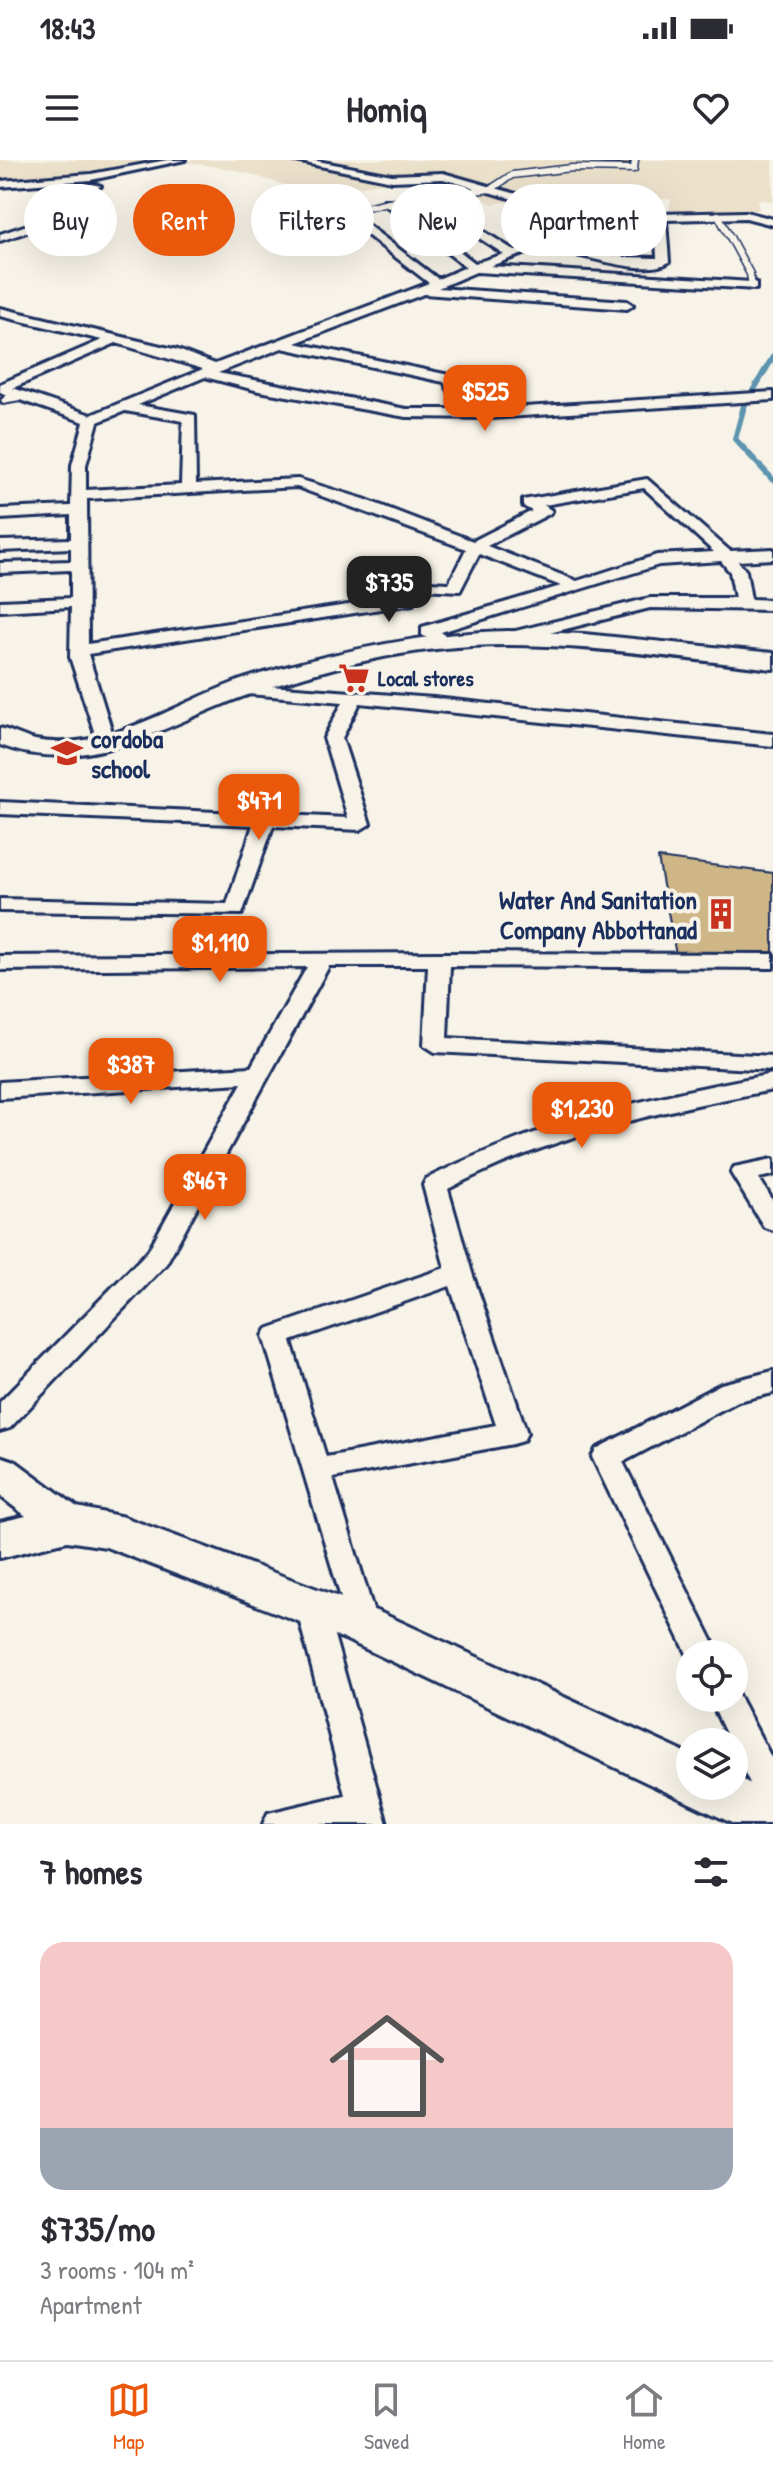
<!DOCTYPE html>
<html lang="en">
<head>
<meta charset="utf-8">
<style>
  :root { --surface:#fff; --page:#f7f7f7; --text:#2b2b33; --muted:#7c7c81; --line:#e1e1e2; --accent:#ea580c }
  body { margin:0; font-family:"Patrick Hand",sans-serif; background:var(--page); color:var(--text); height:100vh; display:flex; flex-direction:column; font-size:30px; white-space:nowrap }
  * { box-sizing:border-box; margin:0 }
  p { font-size:26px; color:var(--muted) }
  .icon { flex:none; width:44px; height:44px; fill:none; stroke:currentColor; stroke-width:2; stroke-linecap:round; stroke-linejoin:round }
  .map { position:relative; height:1664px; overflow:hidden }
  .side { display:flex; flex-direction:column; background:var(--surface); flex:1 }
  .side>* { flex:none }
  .top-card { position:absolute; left:24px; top:24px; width:726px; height:72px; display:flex; gap:16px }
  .tools { position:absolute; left:676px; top:1480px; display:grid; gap:16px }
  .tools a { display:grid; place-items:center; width:72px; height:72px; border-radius:50%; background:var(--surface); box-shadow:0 8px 32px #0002; font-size:40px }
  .price { position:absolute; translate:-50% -68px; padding:0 18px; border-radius:16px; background:var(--accent); color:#fff; font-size:26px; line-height:52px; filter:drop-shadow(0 2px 4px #0008) }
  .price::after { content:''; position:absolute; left:50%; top:48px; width:24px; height:18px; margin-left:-12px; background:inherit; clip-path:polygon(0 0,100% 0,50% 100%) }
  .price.current { background:#222; color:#fff }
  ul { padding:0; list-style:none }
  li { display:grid; align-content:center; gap:16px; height:424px; padding:0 40px }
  li span { display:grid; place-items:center; height:248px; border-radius:24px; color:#555 }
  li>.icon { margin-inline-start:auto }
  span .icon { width:144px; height:144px; fill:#fffc; stroke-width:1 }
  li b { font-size:34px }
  h2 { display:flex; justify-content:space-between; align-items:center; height:96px; padding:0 40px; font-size:34px }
  .chip { padding:0 28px; border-radius:36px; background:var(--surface); box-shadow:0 8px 32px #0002; font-size:28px; line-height:72px }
  .chip.current { background:var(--accent); color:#fff }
  .status { display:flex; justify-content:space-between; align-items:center; height:56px; padding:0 40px; background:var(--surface); direction:ltr }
  .status svg { height:22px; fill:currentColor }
  header { display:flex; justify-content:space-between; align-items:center; height:104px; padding:0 40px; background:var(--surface); font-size:36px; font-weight:800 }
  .dock { display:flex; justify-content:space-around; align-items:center; height:112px; border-top:2px solid var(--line); background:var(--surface); font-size:22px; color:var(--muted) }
  .dock a { display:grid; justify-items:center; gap:4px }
  .dock .current { color:var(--accent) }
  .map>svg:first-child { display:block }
  .built { fill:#ebe1cb }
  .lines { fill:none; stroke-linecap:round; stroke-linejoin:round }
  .stream { stroke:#5c93ae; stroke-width:6 }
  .building { fill:#ceb686; stroke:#1b2f5e; stroke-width:2 }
  .lane-casing { stroke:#1b2f5e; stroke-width:9 }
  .street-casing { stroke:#1b2f5e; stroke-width:6 }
  .secondary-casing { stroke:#1b2f5e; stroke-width:6 }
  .lane { stroke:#f7f3e8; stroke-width:6 }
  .street { fill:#f7f3e8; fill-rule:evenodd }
  .secondary { fill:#f7f3e8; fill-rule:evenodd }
  .labels { text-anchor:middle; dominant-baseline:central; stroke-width:8; stroke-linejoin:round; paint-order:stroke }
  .far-poi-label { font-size:22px; font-weight:bold; fill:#1b2f5e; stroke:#f7f3e8; text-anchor:start }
  .poi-label { font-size:26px; font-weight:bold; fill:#1b2f5e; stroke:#f7f3e8; text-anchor:start }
</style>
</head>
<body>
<div class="status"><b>18:43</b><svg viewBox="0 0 49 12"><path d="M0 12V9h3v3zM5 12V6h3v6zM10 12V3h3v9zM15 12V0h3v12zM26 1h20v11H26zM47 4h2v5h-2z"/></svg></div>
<header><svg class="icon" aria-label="menu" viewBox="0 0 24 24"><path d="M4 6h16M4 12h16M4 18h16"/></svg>Homiq<svg class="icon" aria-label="heart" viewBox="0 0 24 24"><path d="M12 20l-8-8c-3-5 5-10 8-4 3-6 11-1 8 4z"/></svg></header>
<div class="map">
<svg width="773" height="1664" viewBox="0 0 773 1664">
  <rect width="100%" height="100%" fill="#f7f3e8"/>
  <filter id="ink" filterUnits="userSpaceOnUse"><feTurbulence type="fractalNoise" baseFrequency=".0125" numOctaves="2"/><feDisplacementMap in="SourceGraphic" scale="16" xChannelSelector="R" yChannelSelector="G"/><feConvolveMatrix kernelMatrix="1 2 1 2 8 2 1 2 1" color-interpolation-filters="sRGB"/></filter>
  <g filter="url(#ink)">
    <path class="built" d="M0,0H151L76,20L0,21Z
      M174,0H773V41L758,40L759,50L669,53L671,39H612L588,30L492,44L445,15L361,26L285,25L235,10Z"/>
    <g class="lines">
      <path class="stream" d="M773,197L744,246L735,279L773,320"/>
    </g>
    <path class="building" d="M576,0H630L629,5Z
      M658,698L773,713V795H676Z"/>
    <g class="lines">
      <defs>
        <path id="lane" d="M344,52L388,42L491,29L512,15L572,8L634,9L635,0
          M718,55L750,114L752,126"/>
        <path id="street" d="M167,0H185L91,20L0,27V21L91,14Z
          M291,0H312L392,15L443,13L534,39L586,34L615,55L746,52L773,59V65L746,58L666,60L669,102C645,118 580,93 551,90C533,88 508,100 490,106L752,122L756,123V129L476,112L438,128L627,141L633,145L627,149L424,134L295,183L454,216L473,250L773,232V240L491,258L406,257L259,231L205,217L138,245L195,255L196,324L298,319L364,339L473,381L532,351L523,346V340L647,319L730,391L773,389V399L738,401L746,411L751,439L773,440V450L650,448L505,484L496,479L499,475L650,438H735L730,412L721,401L659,405L441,472L453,482L444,487L422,475V467L561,426L479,394L460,431L421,429L413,444L88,494L115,582L113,586H99L70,497L71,447L0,451V441L71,438V410L0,413V403L71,401V388L0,391V381L71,379V355L0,359V349L71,346L72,305L84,262L20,240L3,243L1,240L7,235L0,232V224L102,180L0,156V148L178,190L215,204L429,123L340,54V50H348L438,119L466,107L384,44V40H392L475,103L504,94L418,39V35H426L515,91L587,71L605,58L584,40L534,45L443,19L392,21ZM655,60L657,98L623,97L562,85L595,75L615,61ZM116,183L203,209L91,255L13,228ZM282,188L444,222L459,249H406L218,213ZM125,251L183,261L181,325L86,330V305L98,262ZM297,327L466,389L449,423L410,421L401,437L88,484L87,339ZM644,328L714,392L657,395L577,421L487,386L549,354L552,351L544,345Z
          M92,24L101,26L49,53L45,66L0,81V74L36,62L40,49Z
          M242,524L434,538L773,574V586L360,543L342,578L370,664L360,670L273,666L242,754L0,751V739L227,744L253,665L0,654V642L348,658L324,578L343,542L236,533V525Z
          M439,793L773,794V808L450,806L447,878L773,896V910L435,892L424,885L428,806H329L166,1104L10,1268L0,1271V1242L148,1091L242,923L0,938V922L251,907L307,807L0,810V796Z
          M773,914V930C660,951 551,975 448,1029L472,1113L527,1273L523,1281L513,1284L333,1318L378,1466L374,1475L363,1479L352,1475L263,1176L267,1169L445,1108L423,1025L426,1019C536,963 652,936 773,914ZM450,1126L496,1265L326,1297L291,1181Z
          M773,999V1015L759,1018L773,1041V1070L764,1067L731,1013L734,1007Z
          M773,1211V1233L738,1241L623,1302L719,1494H690V1500L592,1297L596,1289L721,1224Z
          M311,1434L322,1438L326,1447L387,1664H263L268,1653L345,1635L296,1447L300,1438Z
          M734,1527L773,1601V1651L761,1646L734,1590V1582H730L709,1538H734Z"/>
        <path id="secondary" d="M508,471L584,474L773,493V509C673,498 572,481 471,486C394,490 314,511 242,537C163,566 85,618 0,585V568C12,571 23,577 35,580C108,594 183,538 250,517C334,492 420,473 508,471Z
          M0,1296L15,1301L77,1347L124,1357L379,1452L690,1595V1626H734V1616L773,1634V1664H734L347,1480L106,1387L67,1381L0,1398V1362L26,1356L0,1336Z"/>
      </defs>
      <use href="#lane" class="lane-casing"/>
      <use href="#street" class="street-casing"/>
      <use href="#secondary" class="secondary-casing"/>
      <use href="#lane" class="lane"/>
      <use href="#street" class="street"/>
      <use href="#secondary" class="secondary"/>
    </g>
  </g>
  <defs>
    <symbol id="supermarket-bare" viewBox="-9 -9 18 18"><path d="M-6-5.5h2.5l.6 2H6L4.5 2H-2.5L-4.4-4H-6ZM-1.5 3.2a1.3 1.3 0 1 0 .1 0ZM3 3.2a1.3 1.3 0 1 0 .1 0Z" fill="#c8321e" stroke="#f7f3e8" stroke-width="2.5" paint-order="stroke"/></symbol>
    <symbol id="school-bare" viewBox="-9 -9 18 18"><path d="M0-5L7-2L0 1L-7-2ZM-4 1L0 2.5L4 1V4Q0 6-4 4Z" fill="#c8321e" stroke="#f7f3e8" stroke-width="2.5" paint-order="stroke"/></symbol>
    <symbol id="building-bare" viewBox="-9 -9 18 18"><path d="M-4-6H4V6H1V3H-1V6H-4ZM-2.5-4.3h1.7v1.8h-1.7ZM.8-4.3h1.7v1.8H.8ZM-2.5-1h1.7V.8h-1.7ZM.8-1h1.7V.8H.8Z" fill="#c8321e" stroke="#f7f3e8" stroke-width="2.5" paint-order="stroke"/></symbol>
  </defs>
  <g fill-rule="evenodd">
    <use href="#supermarket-bare" x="332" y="496" width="44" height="44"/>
    <use href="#school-bare" x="45" y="571" width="44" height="44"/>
    <use href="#building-bare" x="699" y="732" width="44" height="44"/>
  </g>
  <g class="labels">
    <g class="far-poi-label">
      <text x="378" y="518">Local stores</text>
    </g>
    <g class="poi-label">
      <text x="91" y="578">cordoba<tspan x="91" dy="30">school</tspan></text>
      <text x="697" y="739" text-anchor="end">Water And Sanitation<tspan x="697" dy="30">Company Abbottanad</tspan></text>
    </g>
  </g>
</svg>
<div class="tools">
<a><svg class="icon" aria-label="locate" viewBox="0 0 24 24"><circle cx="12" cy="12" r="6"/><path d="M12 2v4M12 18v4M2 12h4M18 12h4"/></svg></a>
<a><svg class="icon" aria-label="layers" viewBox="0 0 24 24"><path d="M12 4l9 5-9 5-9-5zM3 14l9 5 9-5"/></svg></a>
</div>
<b class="price" style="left:485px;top:273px">$525</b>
<b class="price current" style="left:389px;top:464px">$735</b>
<b class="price" style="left:259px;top:682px">$471</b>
<b class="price" style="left:220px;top:824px">$1,110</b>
<b class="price" style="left:131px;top:946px">$387</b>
<b class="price" style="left:582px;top:990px">$1,230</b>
<b class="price" style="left:205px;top:1062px">$467</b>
<div class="top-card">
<a class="chip">Buy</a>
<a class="chip current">Rent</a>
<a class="chip">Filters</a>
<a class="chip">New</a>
<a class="chip">Apartment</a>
</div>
</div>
<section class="side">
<h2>7 homes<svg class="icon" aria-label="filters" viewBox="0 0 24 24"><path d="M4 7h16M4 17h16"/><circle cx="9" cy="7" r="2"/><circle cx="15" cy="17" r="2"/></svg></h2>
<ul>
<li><span style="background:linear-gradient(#f6c9c9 75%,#9aa5b1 0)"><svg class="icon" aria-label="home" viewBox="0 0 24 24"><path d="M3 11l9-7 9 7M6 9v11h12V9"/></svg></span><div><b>$735/mo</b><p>3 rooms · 104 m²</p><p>Apartment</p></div></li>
</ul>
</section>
<nav class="dock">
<a class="current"><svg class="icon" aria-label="map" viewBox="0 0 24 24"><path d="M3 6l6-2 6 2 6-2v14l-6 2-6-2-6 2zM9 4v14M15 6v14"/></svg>Map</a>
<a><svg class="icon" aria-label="saved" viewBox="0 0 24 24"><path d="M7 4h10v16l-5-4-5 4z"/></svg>Saved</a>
<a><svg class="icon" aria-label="home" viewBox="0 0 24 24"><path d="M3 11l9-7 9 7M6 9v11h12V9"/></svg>Home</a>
</nav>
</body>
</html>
